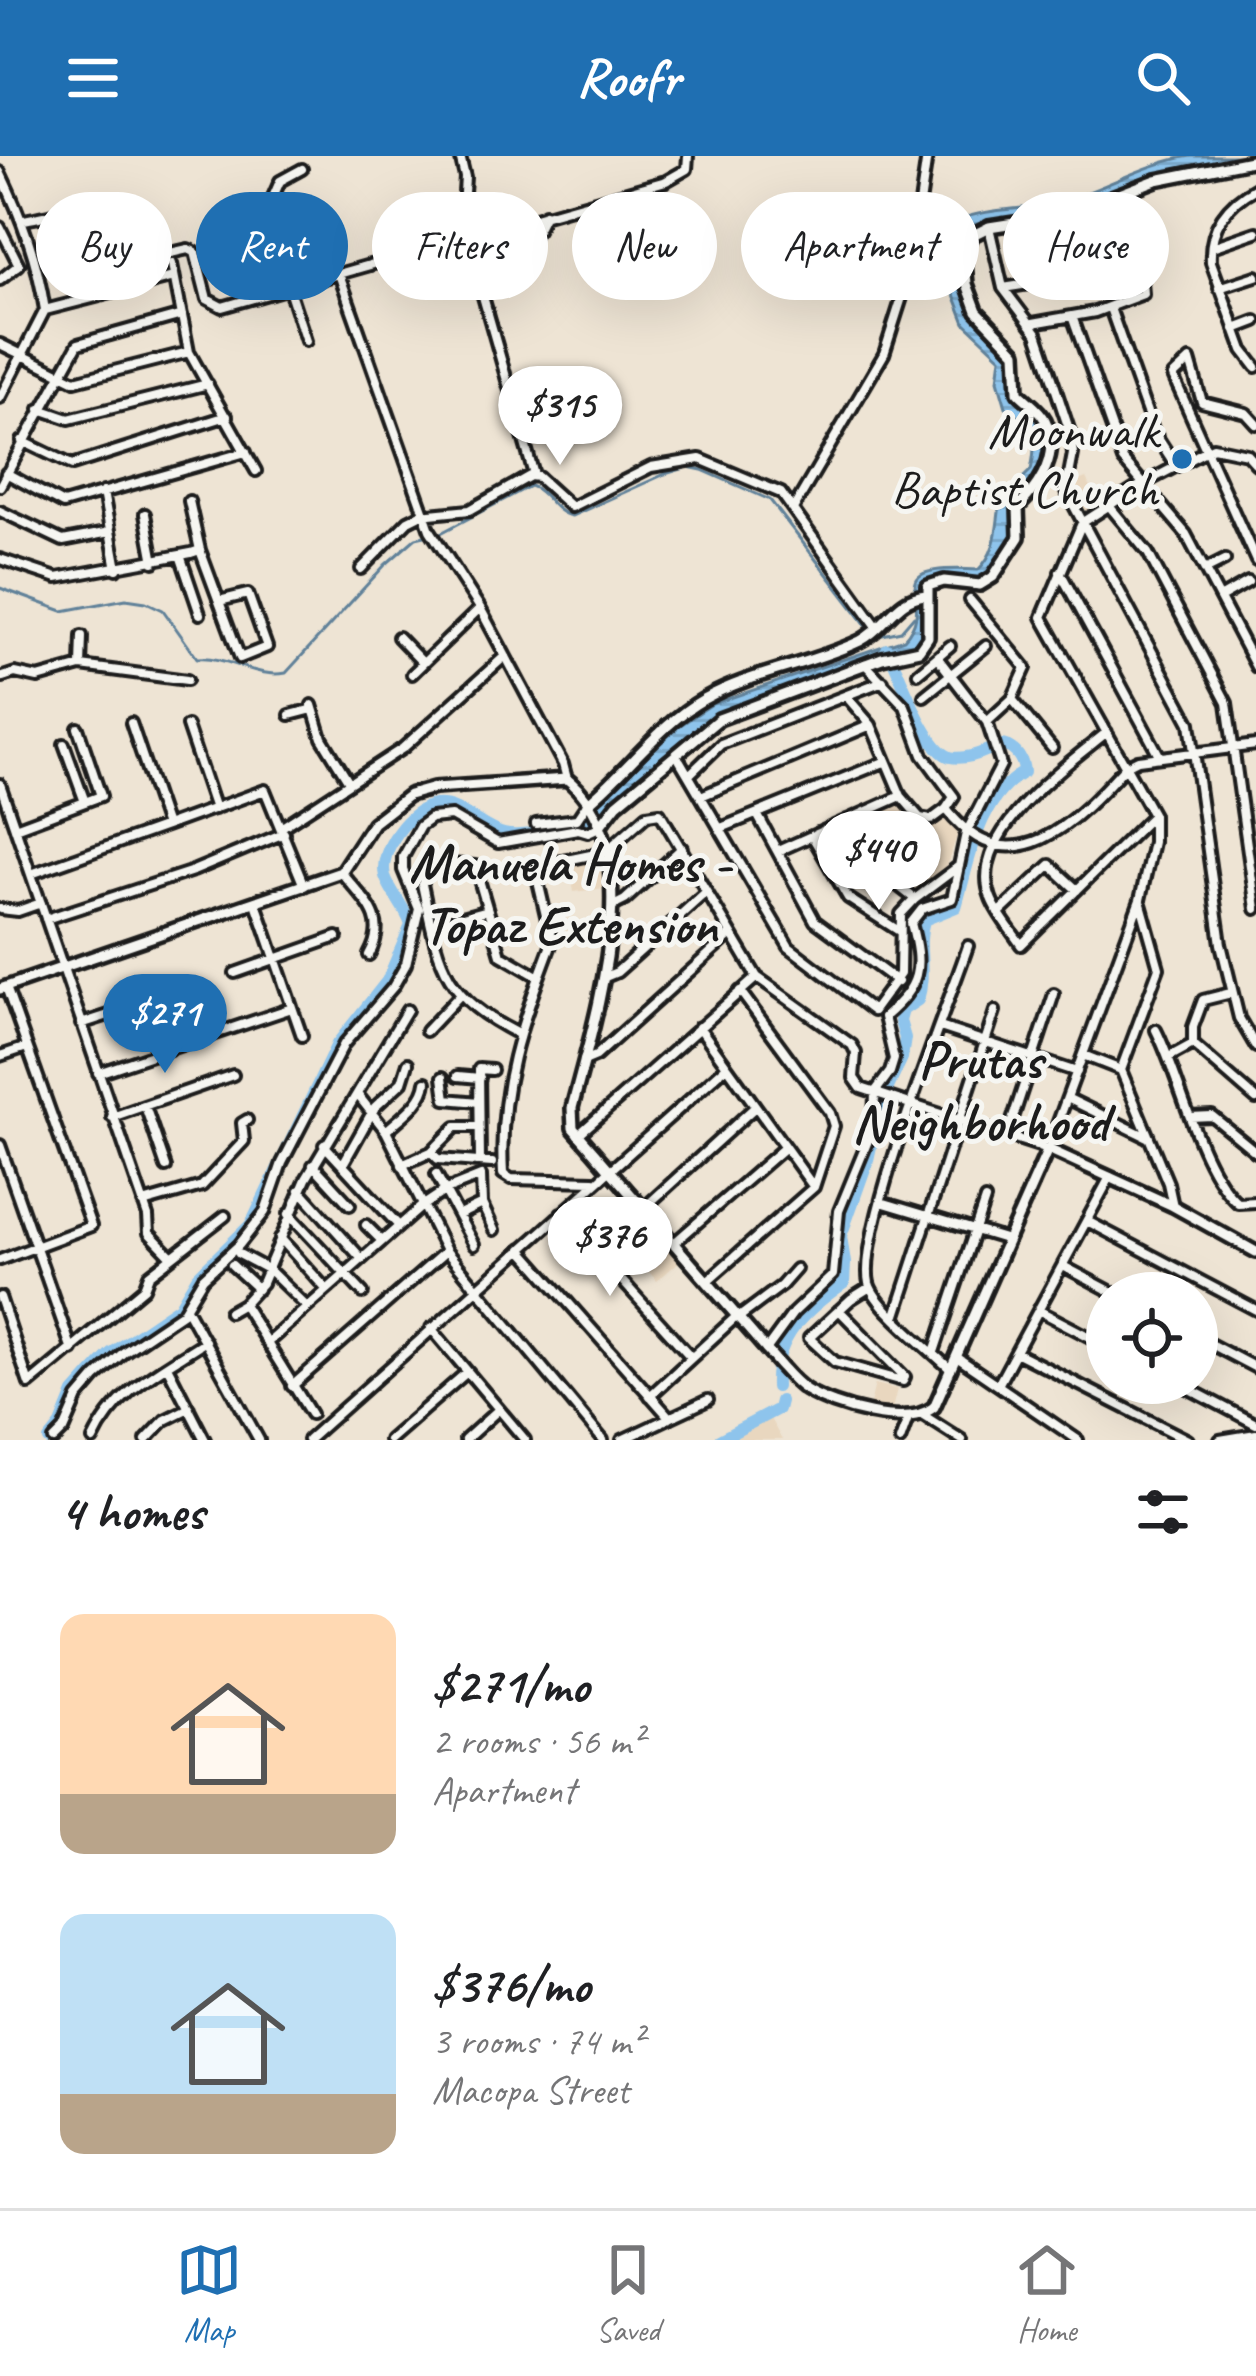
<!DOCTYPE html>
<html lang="en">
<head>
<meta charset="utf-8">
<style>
  :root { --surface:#fff; --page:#f2f2f2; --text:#202124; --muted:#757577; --line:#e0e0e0; --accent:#1f6fb2 }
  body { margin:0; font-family:Caveat,sans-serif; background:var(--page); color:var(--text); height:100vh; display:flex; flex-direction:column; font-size:45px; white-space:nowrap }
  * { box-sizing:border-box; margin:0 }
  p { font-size:39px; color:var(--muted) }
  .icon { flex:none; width:66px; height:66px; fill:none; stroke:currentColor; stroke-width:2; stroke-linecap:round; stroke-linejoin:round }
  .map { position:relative; height:1284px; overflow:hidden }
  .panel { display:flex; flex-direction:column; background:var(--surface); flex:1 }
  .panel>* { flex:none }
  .hud { position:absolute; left:36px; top:36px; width:1185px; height:108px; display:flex; gap:24px }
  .tools { position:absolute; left:1086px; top:1116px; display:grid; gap:24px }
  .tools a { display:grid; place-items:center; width:132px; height:132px; border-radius:50%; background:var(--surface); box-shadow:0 12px 48px #0002; font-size:60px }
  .price { position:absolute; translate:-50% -102px; padding:0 27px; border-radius:42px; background:#fff; color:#222; font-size:39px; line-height:78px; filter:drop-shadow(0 3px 6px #0008) }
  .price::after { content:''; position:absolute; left:50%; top:72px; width:36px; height:27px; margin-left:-18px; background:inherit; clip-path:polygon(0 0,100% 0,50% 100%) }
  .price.on { background:var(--accent); color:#fff }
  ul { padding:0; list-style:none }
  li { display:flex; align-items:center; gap:36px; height:300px; padding:0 60px }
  li span { display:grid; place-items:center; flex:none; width:336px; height:240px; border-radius:24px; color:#555 }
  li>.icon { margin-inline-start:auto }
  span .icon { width:144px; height:144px; fill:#fffc; stroke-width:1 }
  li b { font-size:51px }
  h2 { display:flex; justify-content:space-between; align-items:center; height:144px; padding:0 60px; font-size:51px }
  .tag { padding:0 42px; border-radius:54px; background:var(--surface); box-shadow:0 12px 48px #0002; font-size:42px; line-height:108px }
  .tag.on { background:var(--accent); color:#fff }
  header { display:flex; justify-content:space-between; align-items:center; height:156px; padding:0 60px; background:var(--accent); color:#fff; font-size:54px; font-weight:700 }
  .tab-bar { display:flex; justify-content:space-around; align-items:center; height:168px; border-top:3px solid var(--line); background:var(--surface); font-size:33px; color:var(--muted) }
  .tab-bar a { display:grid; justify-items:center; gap:6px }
  .tab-bar .on { color:var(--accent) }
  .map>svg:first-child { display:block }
  .built { fill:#e9d7bf }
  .water { fill:url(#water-rules); stroke:#608199; stroke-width:3 }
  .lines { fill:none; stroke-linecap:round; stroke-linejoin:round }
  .stream { stroke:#608199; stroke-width:3 }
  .river { stroke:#8ec4ec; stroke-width:12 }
  .minor-casing { stroke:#1c1c1c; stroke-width:16 }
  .major-casing { stroke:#1c1c1c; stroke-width:18 }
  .minor { stroke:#f6f6f2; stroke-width:8 }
  .major { stroke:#f6f6f2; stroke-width:9 }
  .poi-dot { fill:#1f6fb2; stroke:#f6f6f2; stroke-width:4.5 }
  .labels { text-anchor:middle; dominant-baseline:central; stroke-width:10; stroke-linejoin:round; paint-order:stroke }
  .poi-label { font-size:51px; fill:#1c1c1c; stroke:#f6f6f2; text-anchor:end }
  .neighbourhood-label { font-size:54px; font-weight:bold; fill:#1c1c1c; stroke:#f6f6f2 }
</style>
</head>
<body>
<header><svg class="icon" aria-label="menu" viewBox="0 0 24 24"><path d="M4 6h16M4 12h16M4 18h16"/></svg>Roofr<svg class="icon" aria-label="search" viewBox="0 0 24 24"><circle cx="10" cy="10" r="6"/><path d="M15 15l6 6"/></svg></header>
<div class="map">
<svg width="1256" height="1284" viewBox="0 0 1256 1284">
  <defs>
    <pattern id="water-rules" width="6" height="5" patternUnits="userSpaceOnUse" patternTransform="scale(3)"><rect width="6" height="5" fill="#8ec4ec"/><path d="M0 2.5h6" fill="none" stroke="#7aa8ca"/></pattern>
  </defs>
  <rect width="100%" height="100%" fill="#eee4d4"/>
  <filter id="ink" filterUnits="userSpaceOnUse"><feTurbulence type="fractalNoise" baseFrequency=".00833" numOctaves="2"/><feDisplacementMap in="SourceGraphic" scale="24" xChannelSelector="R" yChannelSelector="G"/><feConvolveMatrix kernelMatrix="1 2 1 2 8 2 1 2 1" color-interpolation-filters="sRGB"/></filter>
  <g filter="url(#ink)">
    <path class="built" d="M1086,322L1100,350L1087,357L1080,356L1068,329Z
      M901,644L926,671L942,660L958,677L944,717L916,738L882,714L853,669Z
      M591,705L600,708L605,732L574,736L570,710Z
      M666,1087L681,1104L657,1125L642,1108Z
      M875,1228L897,1233L891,1257L869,1252Z
      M768,1259L782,1284H725Z"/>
    <path class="water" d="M1191,0H1256L1172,18L1063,58L987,69L968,77C962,105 964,146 983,169C993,182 1007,189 1017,203L1014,224C1051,275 1062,304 1013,353L1016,382C1003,392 1001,402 992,415C981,432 943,429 925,432L926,476L921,490L723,556L600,661L596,650L601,643L679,570L712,548L904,483C942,442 871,408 978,414C999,394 996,368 1001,343L1031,314C1038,281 1035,269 1006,251L998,224L1001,201L965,167L950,128L946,99L958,64C990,51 1026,55 1059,46C1104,34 1144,7 1191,0Z"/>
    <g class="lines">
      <path class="stream" d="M439,378L530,330C547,335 553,357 572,360L665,318L688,311L702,314L770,344L870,474
        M0,432L63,455L126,443L146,446L163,454L197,502C228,499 255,523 286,517L385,409L416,382L429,379
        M878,480L901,475L914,460"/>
      <path class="river" d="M887,493C901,517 924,592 950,601C963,604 977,599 988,594
        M776,1231C774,1181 805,1154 844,1127L845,1107L841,1080L868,1004L880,949L902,902L905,882L900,865L903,854L918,844C927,815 916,792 924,764L956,751C970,703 978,642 1024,616C1023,601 1012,588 997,589
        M49,1284L61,1269L74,1237L91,1218L111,1197L179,1151L197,1121L251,1068L337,888L387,825L411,769C405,751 391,737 385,720C378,695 410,652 435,649C461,646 480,673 504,678C525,683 585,668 601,654
        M719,1284L778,1253L780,1245"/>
      <defs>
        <path id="minor" d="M460,0L465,21L462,67L534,319
          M302,13L280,25L273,41L287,95L283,115L306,185
          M0,16C22,62 37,103 45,154
          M1256,32C1226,48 1209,71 1211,106L1243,194L1256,211
          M24,64C52,59 132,36 152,64C160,75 156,88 166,98L188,93L195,96L207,143L222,151L666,25L687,13L688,0
          M0,71L19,109L0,124
          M989,71L1003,132L1037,177L1071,279L1073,298L1066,335L1190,567L1221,788L1239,862L1256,891
          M1212,91L1256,76
          M511,104L537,74L545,58
          M172,108L189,196L256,315
          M339,118L430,374L480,452L563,608L567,623
          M1003,132L1074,121L1132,99L1140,103L1143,138L1095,156L1033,167
          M1219,132L1256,120
          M1110,152L1154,276L1176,310
          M1072,160L1123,304L1186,378L1256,511
          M1235,173L1256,165
          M0,188L75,225L189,196
          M0,242L45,154L174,121
          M40,253L69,263L208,228
          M1256,268L1246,257L1202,246L1190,204L1173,220L1256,405
          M22,285L72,309L227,260
          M6,317L63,348L246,296
          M0,330L78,188L182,159
          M103,336L117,413
          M1110,351L1148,397L1227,547L1256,753
          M793,353L884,198L910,116L927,0
          M0,355L63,385L110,376
          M145,358L154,406
          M200,394L240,502L267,491L248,438L219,445
          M180,399L200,458
          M0,403L57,422L191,397L200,394L189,345
          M361,413L408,365L420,359L470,354L530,320L538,321L571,351L651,311L700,303L781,337L878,472
          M1205,414L1225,404
          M1060,416L1159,599
          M1220,442L1248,426
          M398,481L423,507
          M937,501L987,566
          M865,508L905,550L923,599L954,641L946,653
          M81,510L82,480
          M918,517L950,490
          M412,518L480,452
          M0,522L15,517L38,522L81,510L187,524
          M846,540L871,569L901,640L920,662L931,664L946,653
          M924,540L986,490
          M1012,543L1052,592
          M312,549L322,582L349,626
          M290,559L313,553
          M131,567L166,670L265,634L304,730
          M187,570L215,653
          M1107,576C1067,609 966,679 991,742C997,758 1011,774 1021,789L1152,660
          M64,588L85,646
          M680,605L789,791L873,855L900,818L901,758L915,743L959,710
          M689,619L721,588L883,525
          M0,628L148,1060L149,1077L172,1101
          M701,640L871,569
          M946,653C1011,735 1076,665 1126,610L1138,604L1256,589
          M757,658L815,765L898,826
          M847,664L879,715L915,743
          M536,668L577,663L587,648
          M282,671L403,592L504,501
          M15,672L101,640L78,572
          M721,672L884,606
          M812,680L848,742L899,775
          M778,695L901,640
          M341,716C364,745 390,761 369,799
          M31,718L166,670
          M256,747L302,880
          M1141,748L1159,812L1121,914L1168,1027L1173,1050
          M613,750L625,744L682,692
          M0,753L18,755L41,747
          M1000,756L1050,709L1077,734
          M46,763L193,715L284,677
          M433,769L488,754
          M552,785L536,717L538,710L605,696L647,659L660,657L757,821L852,889L856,897L854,922L861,932L1048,993L1140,744L1153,686V659L1042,461L1082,367L1141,329L1213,291L1247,298L1256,308
          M551,789C521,869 498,932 503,1018L511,1023L594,1025
          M235,817L337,781
          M605,821L617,816L706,736
          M1231,837L1203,844L1193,871V888L1256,943
          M81,868L173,838
          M699,871L813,1030
          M940,871L1077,916
          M1156,874C1180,921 1199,1013 1238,1047L1256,1046
          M426,875L459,840
          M518,878C441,839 439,808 422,728L427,716L451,708L475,710L501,799L539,821
          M1083,899L1121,914
          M0,900L27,891
          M1169,901L1193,888
          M584,905L596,900L730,779
          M98,917L292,852
          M458,920L480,922
          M443,921L446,943L479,946
          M357,938L386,975L446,1095L603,1284
          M1067,942L1147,981
          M145,950L166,1011
          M112,961L233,919
          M1190,961L1212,960L1256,996
          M386,975C401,961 424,946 426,926
          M578,979L757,821
          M1007,980L1054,838
          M0,989L72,1194
          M324,989L399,1070
          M431,996L438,1003L492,1007
          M480,1006L479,913L492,914
          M343,1008L375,951L402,926L408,907
          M313,1009L350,1049
          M402,1009L431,996L456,971H479
          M436,1018L474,1089
          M300,1034L362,1103
          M881,1046L1008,1084
          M143,1047L202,1030L244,985L242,967L247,964
          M482,1048L494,1074
          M643,1053L755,951
          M561,1057L691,1201
          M289,1058L363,1137
          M1087,1065L1256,1154
          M366,1069L382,1085
          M280,1082L327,1134
          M674,1087L785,991
          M521,1093L670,1262
          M239,1098L269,1114L307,1151
          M0,1104L91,1070L6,831
          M232,1109L258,1133
          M1063,1110L1114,1137
          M707,1125L814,1031L834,970L830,957L740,835
          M0,1141L29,1228L144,1132L149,1119L225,1060
          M243,1148L311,1258
          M186,1152L259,1284
          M839,1154L905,1221L903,1225L835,1206L809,1182L851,1143L870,1131
          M1040,1155L1107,1190
          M229,1156L243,1148L262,1127L306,1023L407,854
          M896,1159L995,855
          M738,1162L781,1130L796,1113
          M431,1172L525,1284
          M1197,1181L1256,1212
          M267,1187L422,1050L446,1034L481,1020L482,1048L459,1059
          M766,1194L793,1157L833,1119L839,1055L874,970L875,936L890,916L894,903L884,861C921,829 923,813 911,767L922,753L952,743L966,677L1001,609L987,566L1012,543L1026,512L970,444
          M934,1196L985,1044
          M1017,1197L1188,1284
          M958,1202L1078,1284
          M167,1210L205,1284
          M951,1214C932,1195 875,1151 869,1127C857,1074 947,852 968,790
          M1178,1227L1256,1268
          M998,1229L1110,1021
          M292,1230L446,1095
          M650,1240L737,1160
          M923,1259L962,1284
          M54,1284L64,1274L78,1242L96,1221L124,1196L182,1157L203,1122L239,1089L265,1056L282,1007L344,888L393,831L406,808L419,753L403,714V701L420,670L431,662L451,660L498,687L578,673L588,676L599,671
          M93,1284C116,1234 161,1214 205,1185
          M146,1284L165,1264L189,1252
          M308,1284L726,911
          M389,1284L467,1216
          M465,1284L498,1254
          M622,1284L708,1244
          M900,1284L908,1262
          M1220,1284L1256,1278"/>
        <path id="major" d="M587,648C627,615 660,568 704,543C752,516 810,509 860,485C886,472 896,441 926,439
          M599,671L617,648L719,563L882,502L919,494L928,481V430L944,425L980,429L993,421L1019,381L1018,351C1040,329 1061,297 1045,264C1039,252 1026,245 1018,236L1016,196L977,155L967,128L964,96L973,79L989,71L1065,59L1156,24L1256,4
          M0,833L341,716L373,667L409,639L434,632L567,623C652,692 594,865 572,952L573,972L778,1207C787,1217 795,1227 806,1234C834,1251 907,1273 934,1251L1048,993L1173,1050L1256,1096"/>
      </defs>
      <use href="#minor" class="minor-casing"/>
      <use href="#major" class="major-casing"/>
      <use href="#minor" class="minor"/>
      <use href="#major" class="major"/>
    </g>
  </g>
  <circle class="poi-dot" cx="1182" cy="303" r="12"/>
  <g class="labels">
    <g class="poi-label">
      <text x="1158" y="274">Moonwalk<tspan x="1158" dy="59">Baptist Church</tspan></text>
    </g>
    <g class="neighbourhood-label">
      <text x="570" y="707">Manuela Homes -<tspan x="570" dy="62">Topaz Extension</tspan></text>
      <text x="980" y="904">Prutas<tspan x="980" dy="62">Neighborhood</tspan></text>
    </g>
  </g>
</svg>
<div class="tools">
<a><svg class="icon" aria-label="locate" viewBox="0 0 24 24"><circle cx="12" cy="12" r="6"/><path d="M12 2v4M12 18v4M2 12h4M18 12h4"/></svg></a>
</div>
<b class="price" style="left:560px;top:312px">$315</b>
<b class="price" style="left:879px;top:757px">$440</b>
<b class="price on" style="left:165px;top:920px">$271</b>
<b class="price" style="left:610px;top:1143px">$376</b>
<div class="hud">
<a class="tag">Buy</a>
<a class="tag on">Rent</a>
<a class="tag">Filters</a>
<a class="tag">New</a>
<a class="tag">Apartment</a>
<a class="tag">House</a>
</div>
</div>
<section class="panel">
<h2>4 homes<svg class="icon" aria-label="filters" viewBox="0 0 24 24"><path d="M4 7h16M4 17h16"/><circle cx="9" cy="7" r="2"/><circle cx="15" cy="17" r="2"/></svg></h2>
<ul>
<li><span style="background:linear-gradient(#ffd9b3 75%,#b9a48a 0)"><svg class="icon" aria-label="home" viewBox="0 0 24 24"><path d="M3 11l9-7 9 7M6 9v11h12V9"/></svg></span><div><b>$271/mo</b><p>2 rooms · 56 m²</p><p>Apartment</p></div></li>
<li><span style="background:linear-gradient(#bfe0f5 75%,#b9a48a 0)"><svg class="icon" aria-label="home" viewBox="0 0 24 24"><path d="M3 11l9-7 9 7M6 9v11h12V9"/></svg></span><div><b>$376/mo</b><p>3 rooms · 74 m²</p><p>Macopa Street</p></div></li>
</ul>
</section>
<nav class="tab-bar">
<a class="on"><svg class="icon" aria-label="map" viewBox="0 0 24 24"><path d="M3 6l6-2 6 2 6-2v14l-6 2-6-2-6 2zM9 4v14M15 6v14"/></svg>Map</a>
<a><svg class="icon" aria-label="saved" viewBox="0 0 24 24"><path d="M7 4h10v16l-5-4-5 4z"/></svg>Saved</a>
<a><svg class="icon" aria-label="home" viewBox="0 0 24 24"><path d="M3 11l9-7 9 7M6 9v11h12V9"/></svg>Home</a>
</nav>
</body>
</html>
